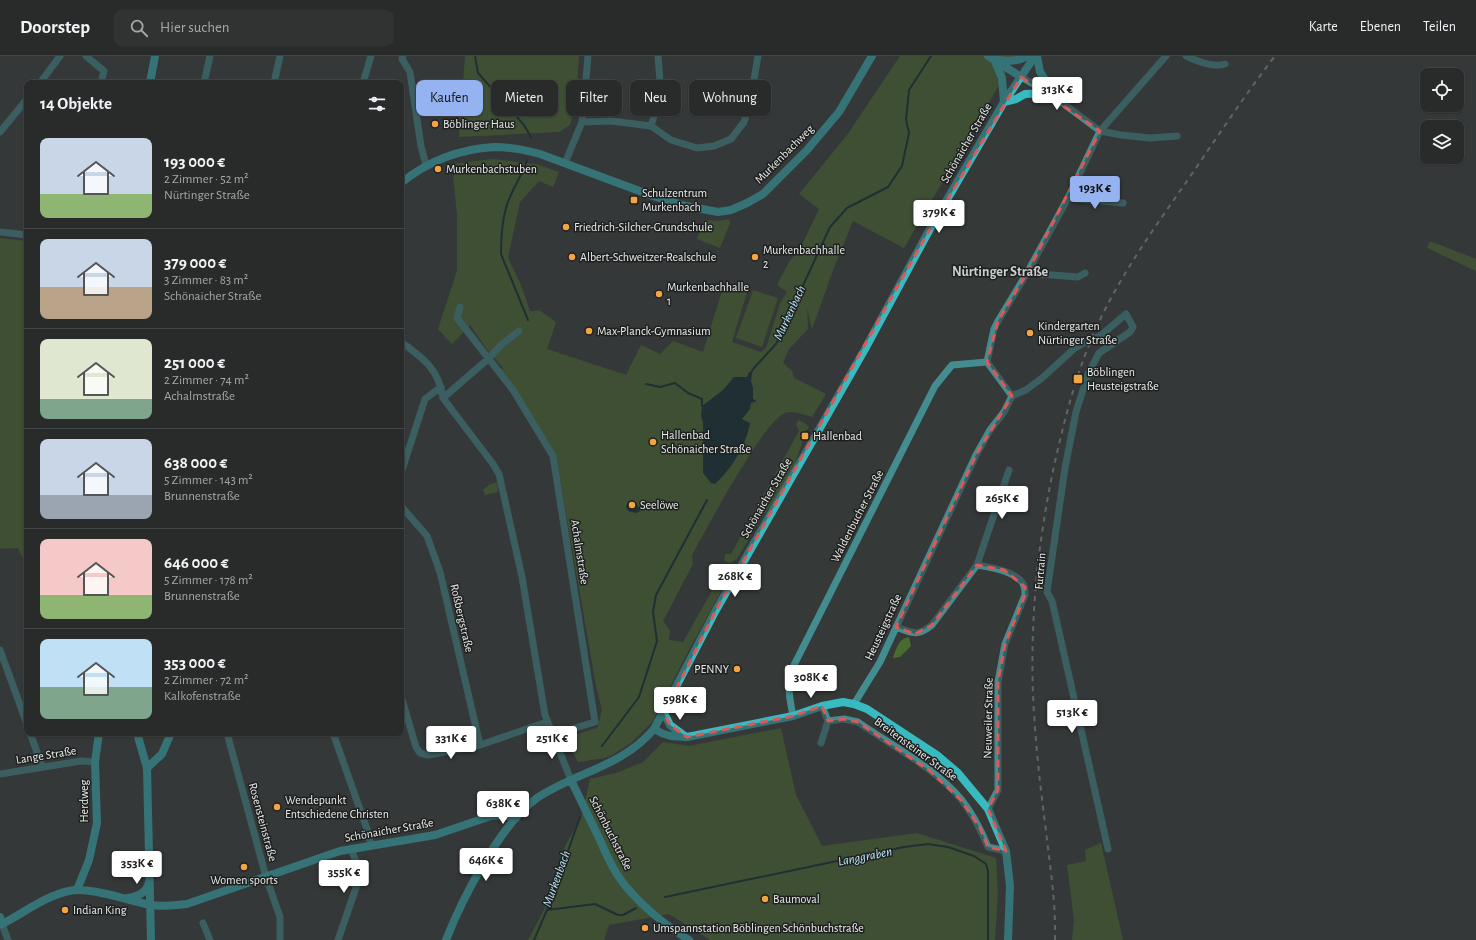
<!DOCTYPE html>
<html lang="de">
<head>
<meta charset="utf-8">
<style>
  :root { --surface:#282b2a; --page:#303332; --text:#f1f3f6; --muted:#a5a7a8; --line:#444747; --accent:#95b2f1 }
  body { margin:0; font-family:"Alegreya Sans",sans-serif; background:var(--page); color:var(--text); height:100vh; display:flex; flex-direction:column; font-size:15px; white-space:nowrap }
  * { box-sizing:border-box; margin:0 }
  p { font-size:13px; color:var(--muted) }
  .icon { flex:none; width:22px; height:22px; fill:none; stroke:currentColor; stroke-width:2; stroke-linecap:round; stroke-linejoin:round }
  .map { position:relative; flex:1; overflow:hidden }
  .drawer { position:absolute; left:24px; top:24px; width:380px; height:656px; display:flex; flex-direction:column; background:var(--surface); border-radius:8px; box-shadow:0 1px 3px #0004,0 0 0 1px var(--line) }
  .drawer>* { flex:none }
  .banner { position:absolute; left:416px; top:24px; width:380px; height:36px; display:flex; gap:8px }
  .tools { position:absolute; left:1420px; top:12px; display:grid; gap:8px }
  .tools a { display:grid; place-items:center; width:44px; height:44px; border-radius:8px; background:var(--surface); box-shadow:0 1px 3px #0004,0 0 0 1px var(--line); font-size:20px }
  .price { position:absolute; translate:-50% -34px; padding:0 9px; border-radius:4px; background:#fff; color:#222; font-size:13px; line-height:26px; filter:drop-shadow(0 1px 2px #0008) }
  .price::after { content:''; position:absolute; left:50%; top:24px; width:12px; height:9px; margin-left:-6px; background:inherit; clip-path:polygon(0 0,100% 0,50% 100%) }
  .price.current { background:var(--accent); color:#111 }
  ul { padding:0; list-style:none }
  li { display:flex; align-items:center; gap:12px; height:100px; padding:0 16px }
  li+li { border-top:1px solid var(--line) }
  li span { display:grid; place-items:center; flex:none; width:112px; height:80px; border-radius:8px; color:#555 }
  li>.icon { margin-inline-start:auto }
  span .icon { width:48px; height:48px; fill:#fffc; stroke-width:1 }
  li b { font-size:17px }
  h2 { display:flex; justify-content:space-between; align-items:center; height:48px; padding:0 16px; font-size:17px }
  .pill { padding:0 14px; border-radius:8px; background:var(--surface); box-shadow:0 1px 3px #0004,0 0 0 1px var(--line); font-size:14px; line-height:36px }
  .pill.current { background:var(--accent); color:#111 }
  header { display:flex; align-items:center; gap:24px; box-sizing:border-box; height:56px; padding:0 20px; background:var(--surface); border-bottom:1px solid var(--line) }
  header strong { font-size:19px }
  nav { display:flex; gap:22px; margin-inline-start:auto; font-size:14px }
  .search { width:280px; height:36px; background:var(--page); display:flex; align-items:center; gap:10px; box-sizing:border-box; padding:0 14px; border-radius:8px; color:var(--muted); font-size:15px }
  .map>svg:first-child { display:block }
  .green { fill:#496b30 }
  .water { fill:#05252f }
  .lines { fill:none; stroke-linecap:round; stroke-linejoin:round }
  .stream { stroke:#05252f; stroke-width:2 }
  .street { stroke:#438c90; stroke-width:7 }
  .secondary { stroke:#38bac1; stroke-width:8 }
  .rail { stroke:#979a99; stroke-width:2; stroke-dasharray:5 5; stroke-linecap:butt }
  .marked { fill:none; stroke:#db5959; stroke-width:3; stroke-dasharray:8 5; stroke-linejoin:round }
  .poi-dot { fill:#f4a443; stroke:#1e201f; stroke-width:1.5 }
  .labels { text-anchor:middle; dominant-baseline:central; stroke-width:3; stroke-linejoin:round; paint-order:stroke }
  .poi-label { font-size:12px; fill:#ebedec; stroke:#1e201f; text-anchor:start }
  .street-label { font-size:12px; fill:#ebedec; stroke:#1e201f }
  .water-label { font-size:13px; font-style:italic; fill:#bae8f9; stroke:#1e201f }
  .quarter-label { font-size:14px; font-weight:bold; fill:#cacfce; stroke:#1e201f }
</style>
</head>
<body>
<header>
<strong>Doorstep</strong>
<div class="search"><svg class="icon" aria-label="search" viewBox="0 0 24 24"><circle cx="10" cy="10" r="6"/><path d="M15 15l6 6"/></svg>Hier suchen</div>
<nav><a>Karte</a><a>Ebenen</a><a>Teilen</a></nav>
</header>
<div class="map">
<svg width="1476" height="884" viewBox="0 0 1476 884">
  <rect width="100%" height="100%" fill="#353938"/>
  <path class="green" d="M465,0H579L576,45L570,69L559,76L459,81Z
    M900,0H1016L904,192L853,165L835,209L812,273L807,252L808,273L789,293L783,307L792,315L794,322L826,338L812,361C804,359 793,354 785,357C763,365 706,474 692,499L693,508L663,565L670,575L669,584L683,586L719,522L725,528L683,605L653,665L631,687L612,699L605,702L578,706L570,691L575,679L597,672L602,654L596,630L556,399L499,313H504L486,292L470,269L452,288L438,273L457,215V159L452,108L493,103L536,108L559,116L553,131L539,125L520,146L508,202L521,229L530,255H535L539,254L556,266L547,293L626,319L641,289L660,298L673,285L703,296L723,232L731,230L748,233L732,286L761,296L766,292L780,247L787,236L777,229L789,206L801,191L819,153L799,138L847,79Z
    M729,163L730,167L720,192L697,183L704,164L719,165Z
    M0,182L27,185V511L18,492L0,493Z
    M1430,185L1476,203V215L1427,192Z
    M753,234L778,242L762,291L736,282Z
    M798,364L806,368L809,371L804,377L805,379L793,413L777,441L760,464L737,503L730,507L726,506L724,503L725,498H731L799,375L796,369Z
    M497,426L498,436L485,439L483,434L490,428Z
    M909,581L911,590L900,601L894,602L893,601C897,592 898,583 909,581Z
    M781,672L796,739L822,790L917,777L996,802L998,837L995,884H710L669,858L609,869L604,884H528L544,854L566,788L581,763L590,723L616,717L643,706L663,686L689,690Z
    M1101,787L1123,884H1072L1074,864L1067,809L1086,805L1085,794Z"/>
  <path class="water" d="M749,316L752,317L751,325L753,332V343L757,345L751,347L750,353L742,363L750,367C746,390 732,412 715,428L711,427L703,417V367L701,359L702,350L723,334L734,321H747Z
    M628,445L636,447L638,451H641L640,455L636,457L628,455L626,451Z"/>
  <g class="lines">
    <path class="stream" d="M475,0L478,17L524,69L531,81
      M527,104C523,117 515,129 510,141C503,156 501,181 501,198L528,264
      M750,318L754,312L776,288L830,171L847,152L888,131L902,110L909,77L906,64L909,34L931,0
      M646,328L660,331L675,327L688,337L702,343V350
      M602,690L639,641L657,585L653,556L656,539L707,444
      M665,841L904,791L928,788L948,791L974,800L986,808L988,815V884
      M547,854L595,848L618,859H623L636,852
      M534,884L547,854L580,761"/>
    <path class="street" d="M86,0L104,15L101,27
      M403,0L402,3L410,16L421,90L426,109
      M1186,0C1197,5 1213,12 1225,8
      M1021,21L1049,37L1100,75L1121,79L1150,82L1177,80
      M40,27L60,0
      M204,27L210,0
      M274,27L280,0
      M363,27L371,0
      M582,66L611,65L651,70L671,84L697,92L714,90L731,83L744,66L750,47L758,0
      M651,70L661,37L658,0
      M0,76L27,43
      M565,107L582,66L588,0
      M1068,142L1123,147
      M0,176L27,179
      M1027,217L1078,221L1085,217
      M460,251L457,262L513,334L553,400L595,666L552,679
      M401,286C423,302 439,313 443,342L493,408L499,418L522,521L545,659L571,724
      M987,306L994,273L998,265L1027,217L1068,142L1100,75L1166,0
      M987,306L1012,340
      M443,342L488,303L502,288L519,275
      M401,417L425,343L441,331
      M401,450L427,480L440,516L480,689
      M977,509C990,511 1020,516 1024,530C1025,533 1025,536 1025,539L1005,588L998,626V734L988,753
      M896,571C913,577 917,581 932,569L977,509L1009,414
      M0,594L27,668
      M401,640L416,691L420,697L428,699L480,689L547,666
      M854,648L880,606L976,399L990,374L1004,356L1012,340L1026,334L1042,322L1075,292L1087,285L1100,280L1126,258L1133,271L1130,276L1099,297L1088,318L1076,356L1065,412L1047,536L1052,545L1055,558L1108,793
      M822,650L828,665L844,663L858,666C892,690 935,712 961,743C973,758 981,774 988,791L1006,795
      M793,660C790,645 787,630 791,615L935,330L952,309L987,306
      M30,677L42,710
      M227,677L266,821L280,861V884
      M333,677L368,776L371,789
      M821,687L828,665
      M0,718L81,705L95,706
      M203,867L210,884
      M0,869L2,868L8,884
      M338,884L360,820L359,813L351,793"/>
    <path class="secondary" d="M988,0L1021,21
      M994,3L1002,22L1004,46
      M996,4C1008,5 1017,6 1027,0
      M150,27L155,0
      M1004,46L1016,43L1025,38L1049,37L1046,25L1040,16L1037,0
      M401,127C428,105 460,93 494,91C509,91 526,94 540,98L653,140L686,150L718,156L731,154L747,147L763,138L807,94L839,56L872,0
      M664,657L670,669L686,681
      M654,673C665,680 674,681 687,681L793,660L822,650L843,646L854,648L867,653L937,699L958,717L988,753L1006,795L1010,830L1008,884
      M137,677L147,712L151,884
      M147,712L162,698L171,677
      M571,724C580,743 590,763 599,782C607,800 616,821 630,835C647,855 667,870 689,884
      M77,834L89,804L97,767L95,706L99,677
      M128,842C138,840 147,837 149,826
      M0,861L2,868C22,858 47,839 69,835C89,830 129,845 151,849C163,851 175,849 187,848L340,795L435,779L491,760L502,759L516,762
      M446,884C462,843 501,767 537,742C576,716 622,711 654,673L716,554L865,293L931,171L1004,46L1035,0"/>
    <path class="rail" d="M1055,884C1056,847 1050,811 1046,775C1040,729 1035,684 1033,638C1030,557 1039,475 1057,397C1067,353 1079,310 1097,270C1121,218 1155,171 1187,125C1216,83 1244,40 1275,0"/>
  </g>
  <path d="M0 0H1476V884H0ZM1021,21L1100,75L1027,217L998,265L987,306L1012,340L976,399L896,571L915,578L932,569L977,509L1004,514L1025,531V539L1005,588L998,626V734L988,753L1006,795L988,791L980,772L961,744L930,715L858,666L844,663L828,665L822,650L793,660L687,681L670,669L664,657L716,554L931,171Z" fill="#353938" fill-opacity=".55" fill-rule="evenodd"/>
  <path class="marked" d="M1021,21L1100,75L1027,217L998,265L987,306L1012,340L976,399L896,571L915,578L932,569L977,509L1004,514L1025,531V539L1005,588L998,626V734L988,753L1006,795L988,791L980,772L961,744L930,715L858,666L844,663L828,665L822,650L793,660L687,681L670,669L664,657L716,554L931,171Z"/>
  <g class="poi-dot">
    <circle cx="435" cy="68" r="4"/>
    <circle cx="438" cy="113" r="4"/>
    <rect x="630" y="140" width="8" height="8" rx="2"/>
    <circle cx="566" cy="171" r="4"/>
    <circle cx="572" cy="201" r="4"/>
    <circle cx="755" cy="201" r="4"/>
    <circle cx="659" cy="238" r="4"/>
    <circle cx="589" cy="275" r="4"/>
    <circle cx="1030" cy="277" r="4"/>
    <rect x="1073" y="318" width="10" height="10" rx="2"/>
    <rect x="801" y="376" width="8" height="8" rx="2"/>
    <circle cx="653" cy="386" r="4"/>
    <circle cx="632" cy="449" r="4"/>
    <circle cx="737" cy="613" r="4"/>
    <circle cx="277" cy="751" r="4"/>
    <circle cx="244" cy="811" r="4"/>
    <circle cx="765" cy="843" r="4"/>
    <circle cx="65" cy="854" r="4"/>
    <circle cx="645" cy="872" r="4"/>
  </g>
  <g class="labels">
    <g class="poi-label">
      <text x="443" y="68">Böblinger Haus</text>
      <text x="446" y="113">Murkenbachstuben</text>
      <text x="642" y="137">Schulzentrum<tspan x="642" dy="14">Murkenbach</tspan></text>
      <text x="574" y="171">Friedrich-Silcher-Grundschule</text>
      <text x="763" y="194">Murkenbachhalle<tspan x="763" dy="14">2</tspan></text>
      <text x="580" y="201">Albert-Schweitzer-Realschule</text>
      <text x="667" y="231">Murkenbachhalle<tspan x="667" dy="14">1</tspan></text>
      <text x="1038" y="270">Kindergarten<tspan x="1038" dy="14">Nürtinger Straße</tspan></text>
      <text x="597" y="275">Max-Planck-Gymnasium</text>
      <text x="1087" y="316">Böblingen<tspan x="1087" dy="14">Heusteigstraße</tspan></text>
      <text x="661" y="379">Hallenbad<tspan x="661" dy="14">Schönaicher Straße</tspan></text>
      <text x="813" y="380">Hallenbad</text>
      <text x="640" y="449">Seelöwe</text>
      <text x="729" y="613" text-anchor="end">PENNY</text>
      <text x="285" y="744">Wendepunkt<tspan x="285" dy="14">Entschiedene Christen</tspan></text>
      <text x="244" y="824" text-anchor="middle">Women sports</text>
      <text x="773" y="843">Baumoval</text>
      <text x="73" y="854">Indian King</text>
      <text x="653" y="872">Umspannstation Böblingen Schönbuchstraße</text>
    </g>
    <g class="street-label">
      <text transform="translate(966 87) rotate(-60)">Schönaicher Straße</text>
      <text transform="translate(784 98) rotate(-45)">Murkenbachweg</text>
      <text transform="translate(766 442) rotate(-60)">Schönaicher Straße</text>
      <text transform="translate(857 460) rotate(-63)">Waldenbucher Straße</text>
      <text transform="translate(580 496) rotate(81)">Achalmstraße</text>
      <text transform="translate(1040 515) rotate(-85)">Furtrain</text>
      <text transform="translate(462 562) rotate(77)">Roßbergstraße</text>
      <text transform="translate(883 571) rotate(-65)">Heusteigstraße</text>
      <text transform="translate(988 662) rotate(-89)">Neuweiler Straße</text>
      <text transform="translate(916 693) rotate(36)">Breitensteiner Straße</text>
      <text transform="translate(46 699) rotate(-9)">Lange Straße</text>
      <text transform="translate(84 745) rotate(-90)">Herdweg</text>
      <text transform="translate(263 766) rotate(75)">Rosensteinstraße</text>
      <text transform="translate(389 774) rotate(-10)">Schönaicher Straße</text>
      <text transform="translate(611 777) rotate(63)">Schönbuchstraße</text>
    </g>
    <g class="water-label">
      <text transform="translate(790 257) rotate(-65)">Murkenbach</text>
      <text transform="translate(865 801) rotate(-11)">Langgraben</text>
      <text transform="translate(557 823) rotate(-70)">Murkenbach</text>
    </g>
    <g class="quarter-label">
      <text x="1000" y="216">Nürtinger Straße</text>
    </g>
  </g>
</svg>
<div class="tools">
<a><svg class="icon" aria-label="locate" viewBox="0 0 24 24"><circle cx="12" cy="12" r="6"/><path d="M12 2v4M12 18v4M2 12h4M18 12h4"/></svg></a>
<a><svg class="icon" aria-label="layers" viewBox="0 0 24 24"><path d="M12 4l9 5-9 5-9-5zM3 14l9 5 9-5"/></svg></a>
</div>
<b class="price" style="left:1057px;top:55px">313K €</b>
<b class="price current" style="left:1095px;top:154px">193K €</b>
<b class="price" style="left:939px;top:178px">379K €</b>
<b class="price" style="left:1002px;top:464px">265K €</b>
<b class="price" style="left:735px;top:542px">268K €</b>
<b class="price" style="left:811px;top:643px">308K €</b>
<b class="price" style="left:680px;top:665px">598K €</b>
<b class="price" style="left:1072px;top:678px">513K €</b>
<b class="price" style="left:451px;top:704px">331K €</b>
<b class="price" style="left:552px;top:704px">251K €</b>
<b class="price" style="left:503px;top:769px">638K €</b>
<b class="price" style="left:486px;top:826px">646K €</b>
<b class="price" style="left:137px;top:829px">353K €</b>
<b class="price" style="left:344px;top:838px">355K €</b>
<div class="banner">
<a class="pill current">Kaufen</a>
<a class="pill">Mieten</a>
<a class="pill">Filter</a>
<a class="pill">Neu</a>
<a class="pill">Wohnung</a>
</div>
<section class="drawer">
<h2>14 Objekte<svg class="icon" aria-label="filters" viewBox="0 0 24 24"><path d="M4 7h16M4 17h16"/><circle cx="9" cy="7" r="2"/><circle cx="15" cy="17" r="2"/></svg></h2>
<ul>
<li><span style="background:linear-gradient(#c9d6e8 70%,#8fb573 0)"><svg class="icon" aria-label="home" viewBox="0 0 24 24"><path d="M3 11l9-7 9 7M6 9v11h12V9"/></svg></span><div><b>193 000 €</b><p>2 Zimmer · 52 m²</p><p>Nürtinger Straße</p></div></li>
<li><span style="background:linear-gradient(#c9d6e8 60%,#b9a48a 0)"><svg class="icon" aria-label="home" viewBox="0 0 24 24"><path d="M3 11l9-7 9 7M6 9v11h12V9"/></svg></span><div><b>379 000 €</b><p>3 Zimmer · 83 m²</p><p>Schönaicher Straße</p></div></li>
<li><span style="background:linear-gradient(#dfe7d0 75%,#7fa58c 0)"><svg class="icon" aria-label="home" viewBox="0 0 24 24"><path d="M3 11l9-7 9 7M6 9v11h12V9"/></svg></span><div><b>251 000 €</b><p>2 Zimmer · 74 m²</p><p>Achalmstraße</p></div></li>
<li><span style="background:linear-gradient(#c9d6e8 70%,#9aa5b1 0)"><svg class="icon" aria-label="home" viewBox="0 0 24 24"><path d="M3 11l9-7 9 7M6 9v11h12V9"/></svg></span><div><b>638 000 €</b><p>5 Zimmer · 143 m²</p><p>Brunnenstraße</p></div></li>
<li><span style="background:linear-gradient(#f6c9c9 70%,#8fb573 0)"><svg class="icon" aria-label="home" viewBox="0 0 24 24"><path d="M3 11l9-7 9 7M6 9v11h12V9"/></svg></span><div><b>646 000 €</b><p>5 Zimmer · 178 m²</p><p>Brunnenstraße</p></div></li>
<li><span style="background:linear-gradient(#bfe0f5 60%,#7fa58c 0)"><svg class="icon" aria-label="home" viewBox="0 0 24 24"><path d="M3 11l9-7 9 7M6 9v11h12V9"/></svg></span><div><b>353 000 €</b><p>2 Zimmer · 72 m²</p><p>Kalkofenstraße</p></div></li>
</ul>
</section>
</div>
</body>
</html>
